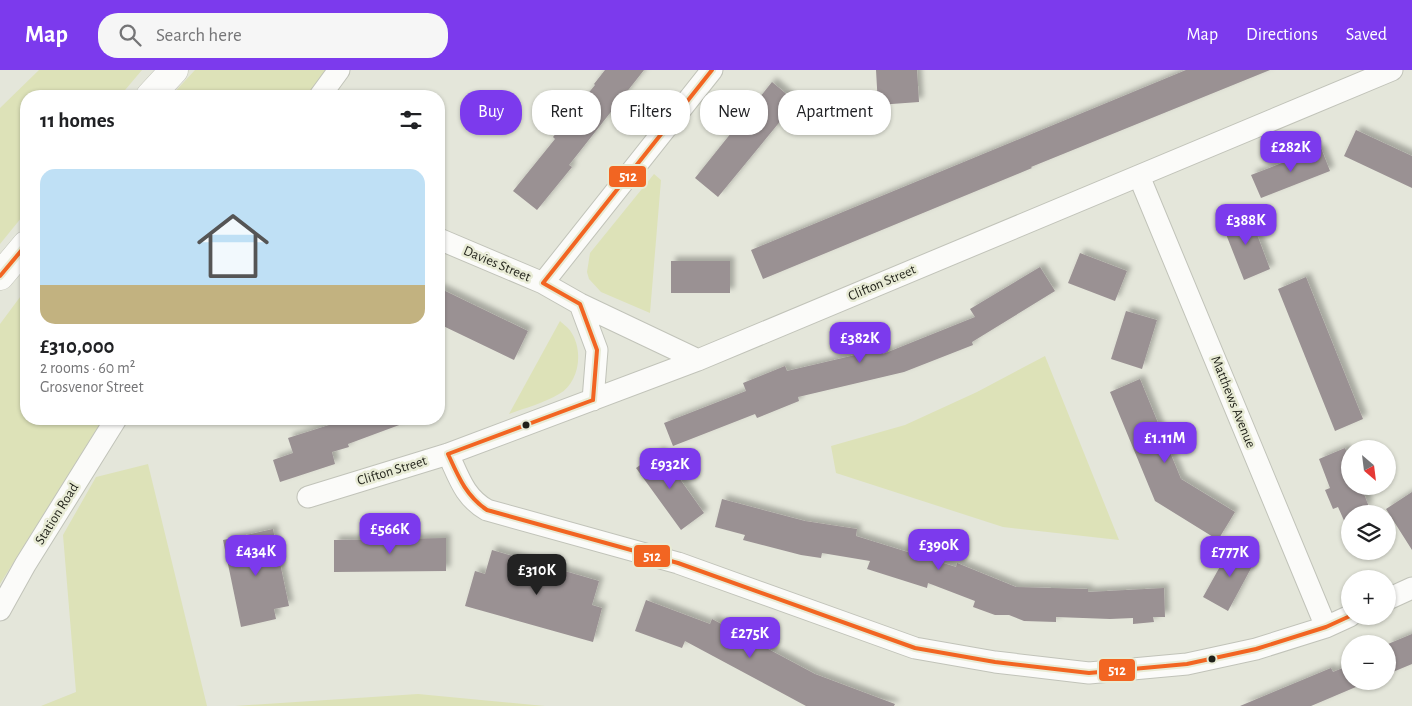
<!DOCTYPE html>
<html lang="en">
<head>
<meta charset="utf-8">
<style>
  :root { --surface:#fff; --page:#f6f6f6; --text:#202124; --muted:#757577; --line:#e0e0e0; --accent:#7c3aed }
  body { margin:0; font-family:"Alegreya Sans",sans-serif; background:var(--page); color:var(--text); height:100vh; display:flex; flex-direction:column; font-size:19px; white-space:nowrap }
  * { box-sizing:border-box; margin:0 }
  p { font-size:16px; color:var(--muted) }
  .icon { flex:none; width:28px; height:28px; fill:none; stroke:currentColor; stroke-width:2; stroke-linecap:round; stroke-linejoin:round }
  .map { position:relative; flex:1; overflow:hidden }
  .panel { position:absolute; left:20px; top:20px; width:425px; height:335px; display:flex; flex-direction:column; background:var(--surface); border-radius:20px; box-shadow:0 1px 4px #0004 }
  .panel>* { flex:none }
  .guide { position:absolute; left:460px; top:20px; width:475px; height:45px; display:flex; gap:10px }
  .needle { width:32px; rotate:152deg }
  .tools { position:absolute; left:1341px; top:370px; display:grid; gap:10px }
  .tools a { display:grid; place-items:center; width:55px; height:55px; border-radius:50%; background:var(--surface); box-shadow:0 1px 4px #0004; font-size:25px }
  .price { position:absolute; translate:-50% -42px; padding:0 11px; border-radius:10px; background:var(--accent); color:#fff; font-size:16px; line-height:32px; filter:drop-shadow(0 1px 2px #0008) }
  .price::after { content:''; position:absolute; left:50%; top:30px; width:15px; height:11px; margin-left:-8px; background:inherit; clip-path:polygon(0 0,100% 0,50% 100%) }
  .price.active { background:#222; color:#fff }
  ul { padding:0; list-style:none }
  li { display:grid; align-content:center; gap:10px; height:265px; padding:0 20px }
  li+li { border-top:1px solid var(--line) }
  li span { display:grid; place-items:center; height:155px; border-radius:15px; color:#555 }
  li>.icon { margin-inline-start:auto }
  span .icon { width:90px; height:90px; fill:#fffc; stroke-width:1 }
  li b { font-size:21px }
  h2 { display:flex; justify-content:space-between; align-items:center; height:60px; padding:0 20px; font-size:21px }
  .pill { padding:0 18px; border-radius:20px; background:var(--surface); box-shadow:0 1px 4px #0004; font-size:18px; line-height:45px }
  .pill.active { background:var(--accent); color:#fff }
  header { display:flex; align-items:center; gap:30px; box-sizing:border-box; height:70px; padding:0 25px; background:var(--accent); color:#fff }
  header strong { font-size:24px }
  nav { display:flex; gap:28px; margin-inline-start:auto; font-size:18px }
  .search { width:350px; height:45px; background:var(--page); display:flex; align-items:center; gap:12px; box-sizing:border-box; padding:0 18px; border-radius:20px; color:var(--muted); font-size:19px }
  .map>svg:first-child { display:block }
  .green { fill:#dde2b8 }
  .building { fill:#9a9193; filter:url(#shadow) }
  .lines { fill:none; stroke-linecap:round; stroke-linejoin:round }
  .minor-casing { stroke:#c1c3b9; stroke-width:23 }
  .primary-casing { stroke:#c1c3b9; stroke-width:29 }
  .minor { stroke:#fbfbf9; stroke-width:21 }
  .primary { stroke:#fbfbf9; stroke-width:28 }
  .bus-1-casing { stroke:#e8ebd5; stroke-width:8 }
  .bus-1 { stroke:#f26522; stroke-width:4 }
  .bus-dot { fill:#1f2018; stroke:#e8ebd5; stroke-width:2 }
  .labels { text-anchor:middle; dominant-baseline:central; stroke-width:5; stroke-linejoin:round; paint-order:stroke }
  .street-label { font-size:14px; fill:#1f2018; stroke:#e8ebd5 }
  .line-badge { stroke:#e8ebd5; stroke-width:2 }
  .badge-label { font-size:14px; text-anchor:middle; font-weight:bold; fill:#fff }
</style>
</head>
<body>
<header>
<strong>Map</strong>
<div class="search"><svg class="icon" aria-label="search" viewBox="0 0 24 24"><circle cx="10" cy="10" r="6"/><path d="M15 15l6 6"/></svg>Search here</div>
<nav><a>Map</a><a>Directions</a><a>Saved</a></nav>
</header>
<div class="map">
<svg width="1412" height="636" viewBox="0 0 1412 636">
  <defs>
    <filter id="shadow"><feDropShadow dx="4.5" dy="-4.5" stdDeviation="2.5" flood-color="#0004"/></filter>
  </defs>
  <rect width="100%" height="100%" fill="#e4e6da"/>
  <path class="green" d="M39,0H142L120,26H26V142L0,174V38Z
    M195,0H326L309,26H171Z
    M654,104L661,110L650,243L601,222L589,209L587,202L590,183Z
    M26,219V349H103L0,514V254Z
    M560,251C564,255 569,258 571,262C584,281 579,313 559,324C544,333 525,338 509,344Z
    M1045,286L1119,470L1003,457L836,403L831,376L905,355L977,322Z
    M148,394L207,636H41L76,622L63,465L96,407Z
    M418,624L545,636H235Z"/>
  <path class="building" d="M605,0H644L569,95L572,97L537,140L513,121L555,69L553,67L595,15L594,14Z
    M876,0H917L919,32L878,35Z
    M1186,0H1270L1031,97L1032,98L763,209L751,180Z
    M772,12L796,32L718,127L695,108Z
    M1356,60L1412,86V118L1344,86Z
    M1321,78L1330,101L1261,128L1251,105Z
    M1249,143L1270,199L1244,210L1222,154Z
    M1080,183L1127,201L1115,231L1068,213Z
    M671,191H730V223H671Z
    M1040,197L1055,221L972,272L973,275L904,302L798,327L799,331L757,348L755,344L673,376L664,353L746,321L743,313L785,296L787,301L881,279L883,284L975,247L970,239Z
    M1306,207L1363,349L1335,361L1278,219Z
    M439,218L528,261L514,290L439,254Z
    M1126,241L1157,250L1142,299L1111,289Z
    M1140,309L1181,409L1235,442L1218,470L1155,431L1110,322Z
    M348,349H409L410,351L348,374L349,377L332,382L335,394L280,412L273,390L293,383L288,368Z
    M1345,378L1350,390V416H1361L1369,437L1350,444V464L1338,437L1333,439L1325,420L1330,418L1319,389Z
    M660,381L704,443L681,460L636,398Z
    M1412,422V480L1386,439Z
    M722,429L805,451L857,459L856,466L956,497L957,493L1016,517L1088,519V522L1164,518L1165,547H1153L1154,552L1133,554V548L1110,549L1056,547V552L1024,551L1009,545H995L973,537L975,531L928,513L927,518L867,499L870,491L822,483L821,488L801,485L743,470L745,465L715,457Z
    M273,459L289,536L274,539L276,549L241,557L223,470Z
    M446,468V501L334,502V470Z
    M1232,475L1256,489L1228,541L1203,527Z
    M492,480L599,511L592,535L602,538L593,572L465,536L475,501L485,504Z
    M646,530L710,554L712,549L815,604L895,634L894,636H806L685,571L682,578L635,561Z
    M1412,564V594L1388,604V574Z
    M1350,595V611H1370L1311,636H1240L1331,598L1333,602Z"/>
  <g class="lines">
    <defs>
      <path id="minor" d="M320,26L339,0
        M1139,106L1326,557
        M439,169L543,213L580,234L698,290
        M543,213L712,0
        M580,234L597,280L593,330
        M448,384C459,407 464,427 487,440L678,493L915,578L995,592L1089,603L1187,594L1256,579L1326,557L1350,546
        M308,427L448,384L698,290L1392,0
        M1388,529L1412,518
        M0,540L25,495L116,349"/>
      <path id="primary" d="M150,26L174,0
        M0,206L26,175"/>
    </defs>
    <use href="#minor" class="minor-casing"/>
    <use href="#primary" class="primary-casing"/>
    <use href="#minor" class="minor"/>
    <use href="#primary" class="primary"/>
    <defs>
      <path id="bus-1" d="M0,206L26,175
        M543,213L712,0
        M543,213L580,234L597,280L593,330
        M448,384C458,406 466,426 487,440L678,493L915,578L995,592L1089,603L1187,594L1256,579L1326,557L1350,546
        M448,384L593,330"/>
    </defs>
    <use href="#bus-1" class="bus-1-casing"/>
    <use href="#bus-1" class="bus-1"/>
  </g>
  <g class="bus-dot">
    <circle cx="526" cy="355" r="4.5"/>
    <circle cx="1212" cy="589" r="4.5"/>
  </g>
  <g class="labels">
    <g class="street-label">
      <text transform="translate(497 194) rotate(23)">Davies Street</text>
      <text transform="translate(882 213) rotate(-23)">Clifton Street</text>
      <text transform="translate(1233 332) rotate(68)">Matthews Avenue</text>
      <text transform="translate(392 401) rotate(-17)">Clifton Street</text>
      <text transform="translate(57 444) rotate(-58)">Station Road</text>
    </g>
  </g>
  <g class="line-badge">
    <rect x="608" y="95" width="39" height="23" rx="5" fill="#f26522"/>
    <rect x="633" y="474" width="38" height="24" rx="5" fill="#f26522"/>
    <rect x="1098" y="588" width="38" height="24" rx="5" fill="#f26522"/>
  </g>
  <g class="badge-label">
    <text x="628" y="111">512</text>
    <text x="652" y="491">512</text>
    <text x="1117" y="605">512</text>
  </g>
</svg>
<div class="tools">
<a><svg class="needle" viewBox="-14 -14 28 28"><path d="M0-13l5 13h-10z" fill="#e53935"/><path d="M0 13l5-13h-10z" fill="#757577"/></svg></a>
<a><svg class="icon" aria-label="layers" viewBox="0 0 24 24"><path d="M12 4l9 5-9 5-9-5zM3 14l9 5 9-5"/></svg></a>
<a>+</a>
<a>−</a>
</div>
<b class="price" style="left:1291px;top:103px">£282K</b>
<b class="price" style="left:1246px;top:176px">£388K</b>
<b class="price" style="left:860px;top:294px">£382K</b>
<b class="price" style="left:1165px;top:394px">£1.11M</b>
<b class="price" style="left:670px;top:420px">£932K</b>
<b class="price" style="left:390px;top:485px">£566K</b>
<b class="price" style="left:939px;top:501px">£390K</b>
<b class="price" style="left:256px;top:507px">£434K</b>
<b class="price" style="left:1230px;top:508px">£777K</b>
<b class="price active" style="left:537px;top:526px">£310K</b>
<b class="price" style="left:750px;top:589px">£275K</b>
<div class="guide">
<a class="pill active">Buy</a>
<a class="pill">Rent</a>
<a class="pill">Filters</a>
<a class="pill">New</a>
<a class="pill">Apartment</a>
</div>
<section class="panel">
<h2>11 homes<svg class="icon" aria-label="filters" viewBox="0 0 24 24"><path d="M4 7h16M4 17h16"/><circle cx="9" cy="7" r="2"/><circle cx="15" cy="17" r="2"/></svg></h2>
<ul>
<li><span style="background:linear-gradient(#bfe0f5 75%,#c2b280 0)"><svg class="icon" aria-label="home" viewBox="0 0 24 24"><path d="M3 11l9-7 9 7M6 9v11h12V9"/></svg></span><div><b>£310,000</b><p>2 rooms · 60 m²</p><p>Grosvenor Street</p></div></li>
</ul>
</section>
</div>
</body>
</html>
